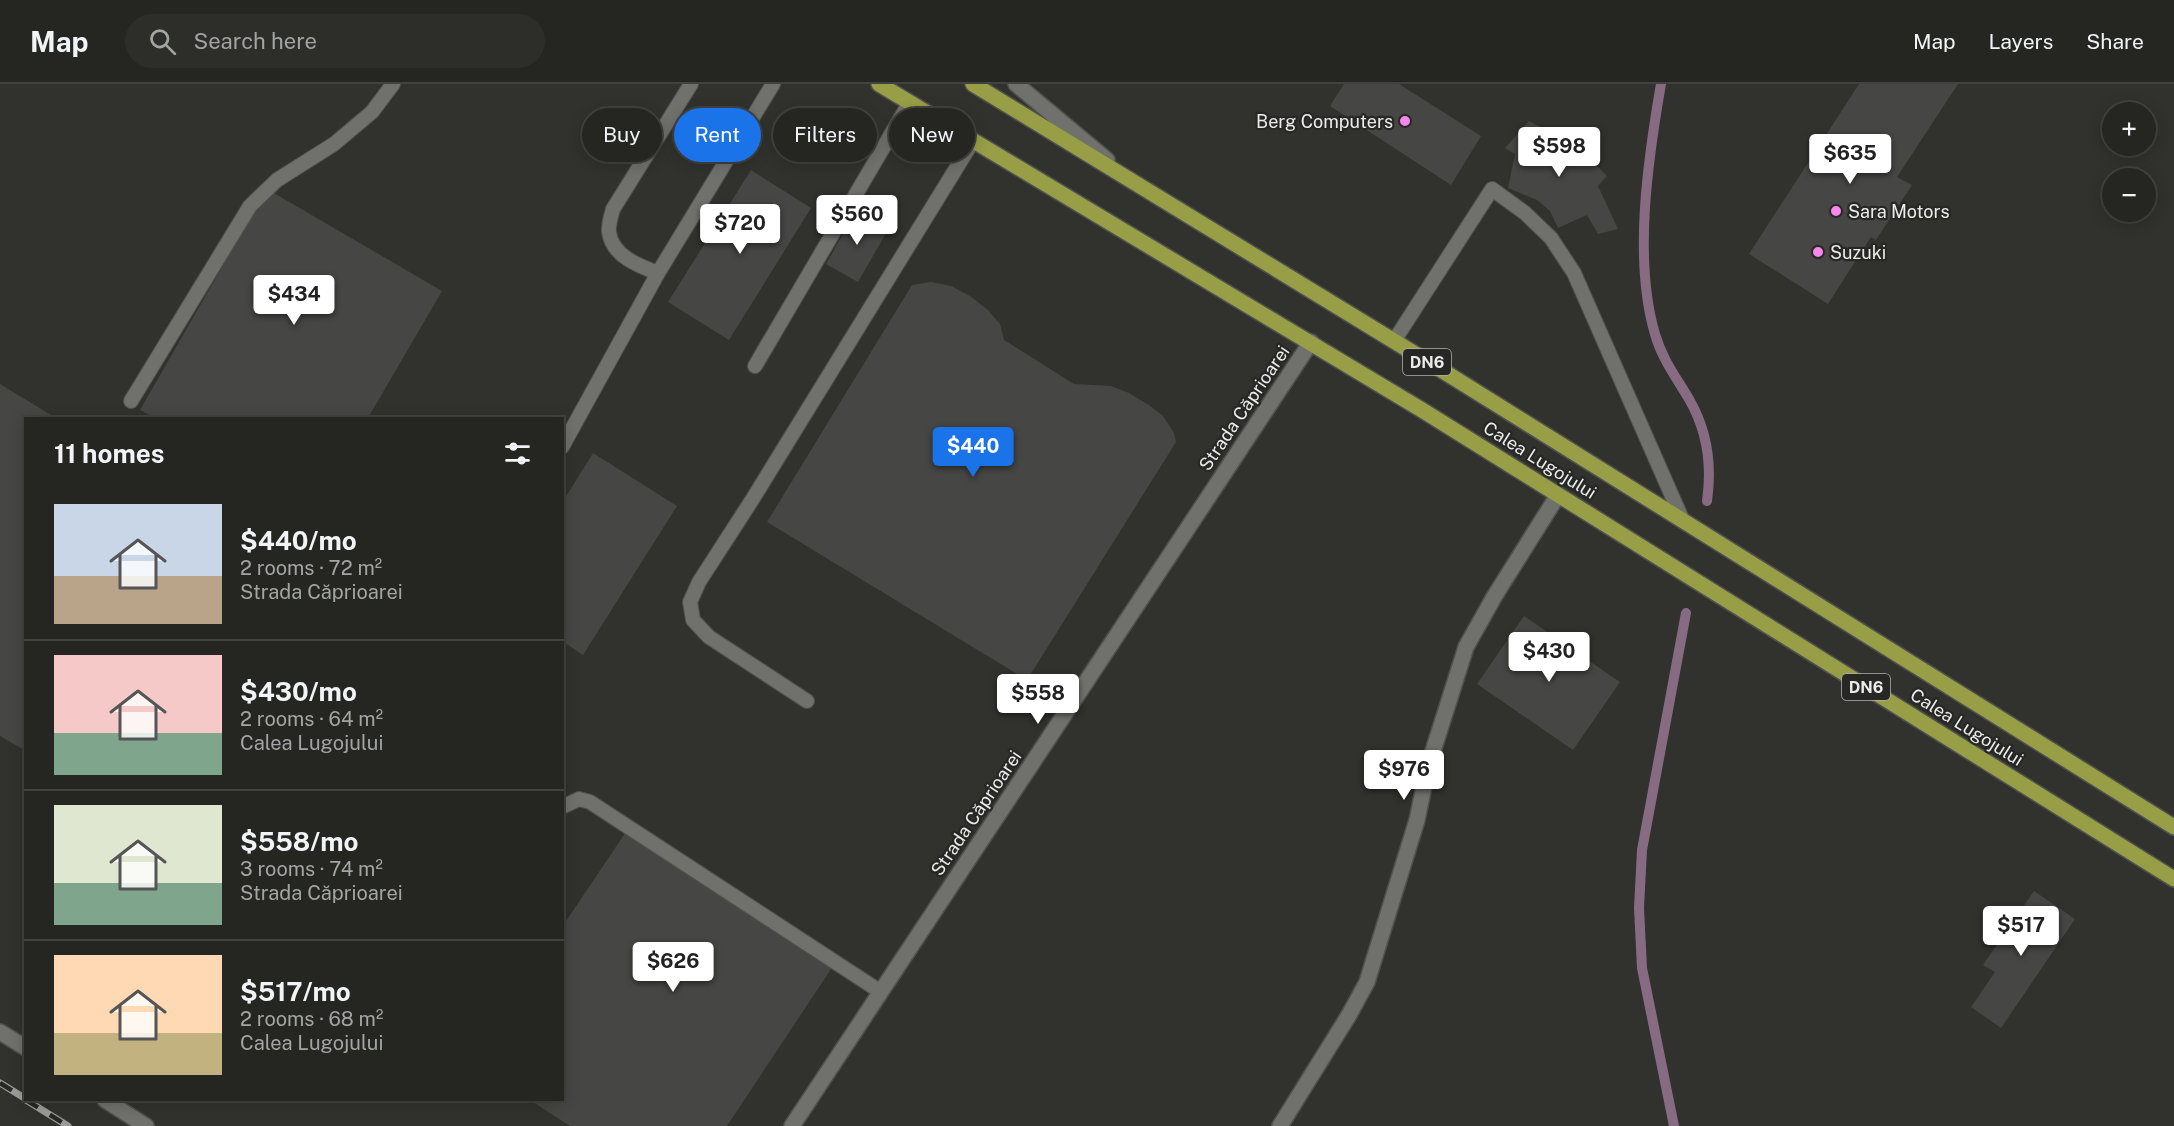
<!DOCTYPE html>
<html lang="en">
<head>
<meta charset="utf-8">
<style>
  :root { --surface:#252522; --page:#2d2d2a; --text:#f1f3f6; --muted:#a3a5a5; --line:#424240; --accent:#1a73e8 }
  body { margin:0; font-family:"Public Sans",sans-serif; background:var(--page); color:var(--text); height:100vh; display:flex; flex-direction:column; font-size:22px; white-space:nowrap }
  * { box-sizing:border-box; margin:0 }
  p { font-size:20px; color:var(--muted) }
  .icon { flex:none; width:33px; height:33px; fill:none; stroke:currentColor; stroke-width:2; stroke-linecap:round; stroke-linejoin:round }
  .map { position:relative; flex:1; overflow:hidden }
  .sheet { position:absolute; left:24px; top:333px; width:540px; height:684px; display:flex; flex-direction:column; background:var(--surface); border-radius:0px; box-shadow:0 3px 15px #0003,0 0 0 2px var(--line) }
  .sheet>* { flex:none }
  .top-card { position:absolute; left:582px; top:24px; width:570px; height:54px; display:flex; gap:12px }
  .controls { position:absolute; left:2102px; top:18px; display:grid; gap:12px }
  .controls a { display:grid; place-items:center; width:54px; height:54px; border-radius:50%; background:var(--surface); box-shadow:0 3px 15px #0003,0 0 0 2px var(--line); font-size:30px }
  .price { position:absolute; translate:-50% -51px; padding:0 14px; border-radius:6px; background:#fff; color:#222; font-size:20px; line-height:39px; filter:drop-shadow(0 2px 3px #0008) }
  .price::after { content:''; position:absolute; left:50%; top:36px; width:18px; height:14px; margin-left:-9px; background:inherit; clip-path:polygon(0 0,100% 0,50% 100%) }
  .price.on { background:var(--accent); color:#fff }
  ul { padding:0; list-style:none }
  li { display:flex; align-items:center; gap:18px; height:150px; padding:0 30px }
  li+li { border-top:2px solid var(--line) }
  li span { display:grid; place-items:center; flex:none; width:168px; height:120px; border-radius:0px; color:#555 }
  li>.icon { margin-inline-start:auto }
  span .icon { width:72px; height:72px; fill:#fffc; stroke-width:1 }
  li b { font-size:26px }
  h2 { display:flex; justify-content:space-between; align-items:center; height:72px; padding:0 30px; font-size:26px }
  .pill { padding:0 21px; border-radius:27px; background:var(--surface); box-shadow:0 3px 15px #0003,0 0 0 2px var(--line); font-size:21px; line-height:54px }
  .pill.on { background:var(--accent); color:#fff }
  header { display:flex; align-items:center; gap:36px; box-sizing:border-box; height:84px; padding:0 30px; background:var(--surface); border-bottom:2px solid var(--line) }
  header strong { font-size:28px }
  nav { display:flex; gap:33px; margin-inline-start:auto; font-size:21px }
  .search { width:420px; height:54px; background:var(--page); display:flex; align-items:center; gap:15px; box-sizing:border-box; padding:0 21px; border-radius:33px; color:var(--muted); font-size:22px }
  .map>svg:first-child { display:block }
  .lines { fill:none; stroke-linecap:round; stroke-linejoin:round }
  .stream { stroke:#866b83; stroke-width:10 }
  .building { fill:#464744 }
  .service-casing { stroke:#50504e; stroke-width:16 }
  .minor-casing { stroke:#50504e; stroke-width:18 }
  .tertiary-casing { stroke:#50504e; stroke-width:18 }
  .primary-casing { stroke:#50504e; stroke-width:18 }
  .service { stroke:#70706d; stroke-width:14 }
  .minor { stroke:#70706d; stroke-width:15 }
  .tertiary { stroke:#70706d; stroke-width:15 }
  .primary { stroke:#979e45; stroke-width:15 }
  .rail-casing { stroke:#9b9b99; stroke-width:7 }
  .rail { stroke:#272825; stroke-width:4.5; stroke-dasharray:14; stroke-linecap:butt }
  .poi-dot { fill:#f688ed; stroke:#272825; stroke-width:2 }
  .labels { text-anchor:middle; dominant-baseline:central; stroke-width:4.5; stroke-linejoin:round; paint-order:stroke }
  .shield { fill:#272825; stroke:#b0b0ae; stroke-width:1.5 }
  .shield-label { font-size:16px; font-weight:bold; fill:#ebebe9 }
  .poi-label { font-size:18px; fill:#ebebe9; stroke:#272825; text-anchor:start }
  .street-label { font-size:18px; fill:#ebebe9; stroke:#272825 }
</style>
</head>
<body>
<header>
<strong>Map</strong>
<div class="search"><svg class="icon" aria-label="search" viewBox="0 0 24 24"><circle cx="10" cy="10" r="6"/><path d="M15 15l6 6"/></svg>Search here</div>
<nav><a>Map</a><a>Layers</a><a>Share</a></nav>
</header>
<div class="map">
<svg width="2174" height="1042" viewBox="0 0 2174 1042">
  <rect width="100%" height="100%" fill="#31312e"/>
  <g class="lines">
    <path class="stream" d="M1661,0C1648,75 1633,176 1655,250C1662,275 1676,293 1689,315C1707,346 1712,382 1707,417
      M1674,1042L1642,884L1639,824L1642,766L1686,529"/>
  </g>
  <path class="building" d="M1344,0H1399L1481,52L1451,101L1330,22Z
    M1859,0H1958L1897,93L1912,101L1876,156L1871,153L1828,220L1749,170Z
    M1529,37L1561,54L1585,70L1607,92L1598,102L1618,145L1598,150L1587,131L1558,144L1550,127L1537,116L1508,104L1515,70L1505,64Z
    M751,86L811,124L729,256L668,218Z
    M267,105L442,207L368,334H155L140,326Z
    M857,125L889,144L858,198L826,180Z
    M931,198L951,202L970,212L988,226L1000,240L1004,256L1074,300L1111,302L1129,309L1149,321L1163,332L1174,349L1176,358L1027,596L767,438L912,201Z
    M0,300L56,334H26V667L0,652Z
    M593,369L677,422L583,571L562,557V419Z
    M1524,532L1620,598L1573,666L1477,600Z
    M632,739L837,876L727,1042H570L530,1016H562V843Z
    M2034,807L2075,835L2001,944L1971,923L1995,888L1983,881Z"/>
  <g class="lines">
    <defs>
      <path id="service" d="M658,189C639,182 612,172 609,148C608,142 611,132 613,125L691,0
        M1394,257L1492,105L1525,129L1551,154L1574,189L1683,437
        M755,282L910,18
        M131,317L250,122L277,96L334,60L372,28L393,0
        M562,363L658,189L773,0
        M807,617L709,553L693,536L690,518L699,498L752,416L973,57
        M562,723L579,715L590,718L881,908"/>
      <path id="minor" d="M0,948L26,964
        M105,1016L146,1042
        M792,1042L1311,258
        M1280,1042L1349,931L1367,898L1417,736L1428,683L1466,563L1494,513L1558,411"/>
      <path id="tertiary" d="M1016,0L1107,76"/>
      <path id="primary" d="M879,0L1422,326L2174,795
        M973,0L1443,287L2174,743"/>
    </defs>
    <use href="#service" class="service-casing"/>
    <use href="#minor" class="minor-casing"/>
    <use href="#tertiary" class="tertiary-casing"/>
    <use href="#primary" class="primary-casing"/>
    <use href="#service" class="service"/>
    <use href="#minor" class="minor"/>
    <use href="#tertiary" class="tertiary"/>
    <use href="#primary" class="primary"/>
    <defs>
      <path id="rail" d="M0,999L26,1015
        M26,1016L68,1042"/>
    </defs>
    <use href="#rail" class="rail-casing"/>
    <use href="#rail" class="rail"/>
  </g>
  <g class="poi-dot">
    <circle cx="1405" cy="37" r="6"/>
    <circle cx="1836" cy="127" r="6"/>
    <circle cx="1818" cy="168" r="6"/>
  </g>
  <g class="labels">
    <g class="shield">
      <rect x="1403" y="265" width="48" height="26" rx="4.5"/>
      <rect x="1842" y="590" width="48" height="26" rx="4.5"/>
    </g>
    <g class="shield-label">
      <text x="1427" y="278">DN6</text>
      <text x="1866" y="603">DN6</text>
    </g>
    <g class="poi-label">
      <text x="1393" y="37" text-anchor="end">Berg Computers</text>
      <text x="1848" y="127">Sara Motors</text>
      <text x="1830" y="168">Suzuki</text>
    </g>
    <g class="street-label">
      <text transform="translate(1244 324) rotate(-56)">Strada Căprioarei</text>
      <text transform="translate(1540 376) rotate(32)">Calea Lugojului</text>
      <text transform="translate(1967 643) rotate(32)">Calea Lugojului</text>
      <text transform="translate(976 729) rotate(-56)">Strada Căprioarei</text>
    </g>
  </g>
</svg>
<div class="controls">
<a>+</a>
<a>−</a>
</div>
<b class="price" style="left:1559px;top:94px">$598</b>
<b class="price" style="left:1850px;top:101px">$635</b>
<b class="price" style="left:857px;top:162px">$560</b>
<b class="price" style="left:740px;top:171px">$720</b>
<b class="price" style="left:294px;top:242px">$434</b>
<b class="price on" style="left:973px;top:394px">$440</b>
<b class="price" style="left:1549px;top:599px">$430</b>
<b class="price" style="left:1038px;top:641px">$558</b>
<b class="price" style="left:1404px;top:717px">$976</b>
<b class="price" style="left:2021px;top:873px">$517</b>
<b class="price" style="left:673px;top:909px">$626</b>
<div class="top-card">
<a class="pill">Buy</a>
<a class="pill on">Rent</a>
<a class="pill">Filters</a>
<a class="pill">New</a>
</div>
<section class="sheet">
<h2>11 homes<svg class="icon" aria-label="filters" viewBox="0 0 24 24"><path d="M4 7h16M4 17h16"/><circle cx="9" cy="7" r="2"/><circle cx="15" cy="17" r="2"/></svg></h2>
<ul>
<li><span style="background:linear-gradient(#c9d6e8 60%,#b9a48a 0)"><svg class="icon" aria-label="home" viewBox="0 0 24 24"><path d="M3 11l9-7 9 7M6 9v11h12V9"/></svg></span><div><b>$440/mo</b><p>2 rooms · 72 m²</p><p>Strada Căprioarei</p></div></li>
<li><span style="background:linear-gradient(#f6c9c9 65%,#7fa58c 0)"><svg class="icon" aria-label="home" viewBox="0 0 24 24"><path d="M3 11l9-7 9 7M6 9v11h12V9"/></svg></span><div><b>$430/mo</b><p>2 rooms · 64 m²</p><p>Calea Lugojului</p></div></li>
<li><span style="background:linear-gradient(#dfe7d0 65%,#7fa58c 0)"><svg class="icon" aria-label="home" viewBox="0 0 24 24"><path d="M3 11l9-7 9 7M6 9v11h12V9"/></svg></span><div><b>$558/mo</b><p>3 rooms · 74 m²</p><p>Strada Căprioarei</p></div></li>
<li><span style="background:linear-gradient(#ffd9b3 65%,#c2b280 0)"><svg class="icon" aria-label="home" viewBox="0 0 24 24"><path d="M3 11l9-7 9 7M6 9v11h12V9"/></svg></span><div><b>$517/mo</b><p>2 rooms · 68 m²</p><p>Calea Lugojului</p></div></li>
</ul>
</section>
</div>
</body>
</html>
